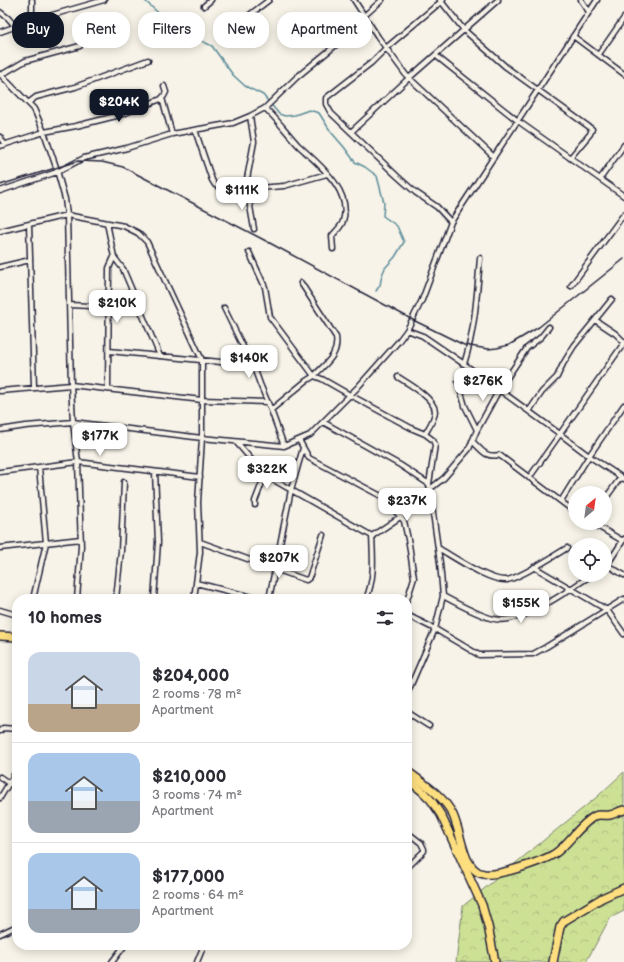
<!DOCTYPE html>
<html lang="en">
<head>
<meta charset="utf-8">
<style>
  :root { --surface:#fff; --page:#f2f2f3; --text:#2b2b33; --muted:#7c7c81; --line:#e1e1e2; --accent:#111827 }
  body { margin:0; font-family:"Balsamiq Sans",sans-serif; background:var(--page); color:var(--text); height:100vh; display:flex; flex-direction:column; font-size:15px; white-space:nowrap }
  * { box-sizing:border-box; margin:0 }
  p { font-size:13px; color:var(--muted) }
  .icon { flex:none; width:22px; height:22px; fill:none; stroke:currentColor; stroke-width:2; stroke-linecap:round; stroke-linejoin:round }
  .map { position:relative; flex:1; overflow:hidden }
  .sheet { position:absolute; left:12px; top:594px; width:400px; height:356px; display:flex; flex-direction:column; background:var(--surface); border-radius:16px; box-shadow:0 2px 10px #0003 }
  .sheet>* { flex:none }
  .banner { position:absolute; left:12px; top:12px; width:400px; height:36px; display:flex; gap:8px }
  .needle { width:26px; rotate:29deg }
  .buttons { position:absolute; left:568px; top:486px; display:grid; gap:8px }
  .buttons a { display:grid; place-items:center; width:44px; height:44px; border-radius:50%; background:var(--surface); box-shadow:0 2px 10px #0003; font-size:20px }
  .price { position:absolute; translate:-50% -34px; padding:0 9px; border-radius:8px; background:#fff; color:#222; font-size:13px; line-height:26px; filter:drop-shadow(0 1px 2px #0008) }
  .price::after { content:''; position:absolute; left:50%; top:24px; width:12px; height:9px; margin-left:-6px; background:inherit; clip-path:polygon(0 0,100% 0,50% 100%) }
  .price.current { background:var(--accent); color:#fff }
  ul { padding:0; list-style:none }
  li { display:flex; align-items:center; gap:12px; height:100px; padding:0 16px }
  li+li { border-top:1px solid var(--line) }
  li span { display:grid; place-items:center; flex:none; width:112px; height:80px; border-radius:12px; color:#555 }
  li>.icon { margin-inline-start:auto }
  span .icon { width:48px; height:48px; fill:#fffc; stroke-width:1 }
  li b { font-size:17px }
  h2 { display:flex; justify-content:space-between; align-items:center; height:48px; padding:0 16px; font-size:17px }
  .tag { padding:0 14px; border-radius:16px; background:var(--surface); box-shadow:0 2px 10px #0003; font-size:14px; line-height:36px }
  .tag.current { background:var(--accent); color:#fff }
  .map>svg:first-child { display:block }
  .forest { fill:url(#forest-crowns); stroke:#788268 }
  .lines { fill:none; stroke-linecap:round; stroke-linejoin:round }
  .stream { stroke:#5b8c99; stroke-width:1.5 }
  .street-casing { stroke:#22223b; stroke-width:7 }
  .highway-casing { stroke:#22223b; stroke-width:10 }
  .street { stroke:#f7f3e8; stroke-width:4 }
  .highway { stroke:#fddf80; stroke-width:7 }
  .rail { stroke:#22223b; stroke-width:1.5 }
</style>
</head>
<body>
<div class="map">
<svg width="624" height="962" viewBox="0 0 624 962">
  <defs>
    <pattern id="forest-crowns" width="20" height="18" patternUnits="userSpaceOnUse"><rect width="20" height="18" fill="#cde195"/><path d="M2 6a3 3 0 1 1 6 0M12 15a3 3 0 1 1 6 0" fill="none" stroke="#b0c181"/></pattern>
  </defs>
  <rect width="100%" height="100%" fill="#f7f3e8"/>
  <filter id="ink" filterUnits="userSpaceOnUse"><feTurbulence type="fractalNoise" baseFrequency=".025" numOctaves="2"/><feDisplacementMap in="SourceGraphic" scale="8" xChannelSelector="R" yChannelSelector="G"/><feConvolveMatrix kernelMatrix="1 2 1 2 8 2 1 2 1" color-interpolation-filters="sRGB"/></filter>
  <g filter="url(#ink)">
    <path class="forest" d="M624,772V911L610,918L586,962H456L463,906L598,796Z"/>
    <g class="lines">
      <path class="stream" d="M144,0L175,28L212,46L233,75L245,86L263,95L279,114L285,116L295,115L309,110L319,113L331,132L344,147L355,162L365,167L377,176L384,203L383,216L397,226L404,242L395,257L385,268L382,275L380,285L376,291"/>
      <defs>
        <path id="street" d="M354,0L378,37L406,75L494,157
          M440,0L464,30L506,67L592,129L590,134L570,158
          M443,0L386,48L371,63L326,98V104L331,113L397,176L415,192L437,207L451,222
          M581,0L589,12
          M204,6L211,0
          M0,12L8,18L15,26
          M364,16L382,0
          M28,22L32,10V0
          M239,23L269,0
          M0,32L28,22L104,0
          M573,36L624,74
          M599,54L624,18
          M435,55L518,121L624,196
          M0,74L34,109L44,132L56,167L65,199L67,215L71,385L73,422L78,462L81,546L77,599
          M1,75L25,61L80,46
          M162,98L172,134
          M28,103L36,97L75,87L148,60
          M265,108C277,119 287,133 298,145C317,163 353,190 343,221C342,226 336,231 332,236L333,249
          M195,130L212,180L215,185L231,192L245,189L284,186L327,174
          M351,132L409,78L498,0
          M0,137L5,145
          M0,146L44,132L76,126L120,115L161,99L164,96L166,92L164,86
          M600,179L624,145
          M245,189L254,142L250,116
          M247,189L254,229
          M0,191L57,172L84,158L127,148L172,134L233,123L250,116L265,108L297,77L336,45L365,18
          M107,223L114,257L123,269L160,356
          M29,224L34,387
          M0,231L67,215L124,226L138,233L147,242L202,360V438L198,502L200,552L194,599
          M249,252L265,287L270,317L314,376C326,363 339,355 336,337L301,283
          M0,267L30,260
          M571,286L624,214
          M70,305L109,307
          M224,308L256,373L260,384L271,410L284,446
          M595,320L616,334L624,342
          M407,330L422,300L451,222L597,0
          M109,351L251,365
          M464,364L560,434L589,456L624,479
          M398,377C409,384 434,398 435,411C435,419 429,427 425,434
          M458,382L465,406L477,430
          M108,389L109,268L114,257
          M0,391L71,385L202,400L268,402
          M271,410L306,381L314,376L322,379L350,395L413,429L425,434L433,440L435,445L429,484L440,563L443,596L435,629L407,694
          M529,411L542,392L557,377L563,364L574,346L612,299
          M323,422L400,465L429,484
          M0,430L26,426L73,422L202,438L284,446L310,435L357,388L398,342L407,330L423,336L464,364C475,330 477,294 480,258
          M299,440L309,458L383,497L404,521L409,544L414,578L407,600
          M472,441C482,450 485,458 499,455L502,457L575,512
          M236,442L265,475L372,536C373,559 375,578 366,599
          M0,472L78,462L200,477
          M529,478L624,343
          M430,489L444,478L469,449L477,430L499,390L527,348L541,337L549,327
          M605,499L621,477
          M561,501L589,456L624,405
          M255,505V501L265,475
          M592,523L623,541
          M372,536L400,517L430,492
          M200,542L306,580L309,578L323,535
          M0,548L81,539
          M438,548C454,557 490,582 507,580C520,578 554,556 567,548
          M607,565L624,575
          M534,567L607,610L624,634
          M605,567L607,565L624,539
          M196,583L252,597
          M443,596C458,604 474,613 490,618C520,628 567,590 592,575
          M78,597L84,599
          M33,599L46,543L39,467
          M116,599L121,551L124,482
          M154,599L158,542L155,472
          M269,599L291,490L303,448
          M0,610L17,615
          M407,615L435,629L479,655L533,654L546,647L624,599
          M407,712L429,726
          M0,731L3,728L17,729
          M0,777L10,784
          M0,798L17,770
          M407,832L421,843L424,849V851L407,868
          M0,934L17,926
          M112,962L125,945
          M197,962L204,945"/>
        <path id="highway" d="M0,636L17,637
          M407,771C423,783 444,796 453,815C459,829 461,845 467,859C471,866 475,873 484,874C499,876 545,861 557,852C570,842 580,824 595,816C599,814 605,816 610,815C615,814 619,811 624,810
          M407,779L422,791L431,800L441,815L482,905L488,926L495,962
          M553,962L560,927L564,921L602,898L624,888"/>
      </defs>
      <use href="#street" class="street-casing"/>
      <use href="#highway" class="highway-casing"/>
      <use href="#street" class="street"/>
      <use href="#highway" class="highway"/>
      <path class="rail" d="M0,185L78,161L102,162L123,167L266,241L413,320L464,345L488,349L497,348L509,345L539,327L624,259"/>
    </g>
  </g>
</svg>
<div class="buttons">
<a><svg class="needle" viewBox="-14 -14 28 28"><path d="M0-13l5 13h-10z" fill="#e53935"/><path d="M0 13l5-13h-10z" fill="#7c7c81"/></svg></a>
<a><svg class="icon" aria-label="locate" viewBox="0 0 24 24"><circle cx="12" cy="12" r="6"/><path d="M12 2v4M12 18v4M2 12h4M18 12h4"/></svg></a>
</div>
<b class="price current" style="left:119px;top:123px">$204K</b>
<b class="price" style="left:242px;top:211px">$111K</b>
<b class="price" style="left:117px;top:324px">$210K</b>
<b class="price" style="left:249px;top:379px">$140K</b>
<b class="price" style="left:483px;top:402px">$276K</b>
<b class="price" style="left:100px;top:457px">$177K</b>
<b class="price" style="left:267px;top:490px">$322K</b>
<b class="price" style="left:407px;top:522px">$237K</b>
<b class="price" style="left:279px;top:579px">$207K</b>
<b class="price" style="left:521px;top:624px">$155K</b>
<div class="banner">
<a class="tag current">Buy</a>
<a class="tag">Rent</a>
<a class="tag">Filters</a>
<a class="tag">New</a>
<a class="tag">Apartment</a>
</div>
<section class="sheet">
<h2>10 homes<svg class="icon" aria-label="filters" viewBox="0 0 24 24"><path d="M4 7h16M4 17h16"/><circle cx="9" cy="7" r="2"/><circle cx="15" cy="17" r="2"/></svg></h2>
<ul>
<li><span style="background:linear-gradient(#c9d6e8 65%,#b9a48a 0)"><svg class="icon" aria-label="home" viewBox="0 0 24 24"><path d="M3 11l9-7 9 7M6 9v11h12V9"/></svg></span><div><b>$204,000</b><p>2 rooms · 78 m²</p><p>Apartment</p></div></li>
<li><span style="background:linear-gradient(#a9c7e8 60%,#9aa5b1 0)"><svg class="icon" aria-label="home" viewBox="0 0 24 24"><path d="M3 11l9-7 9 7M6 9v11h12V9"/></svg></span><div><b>$210,000</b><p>3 rooms · 74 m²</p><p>Apartment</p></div></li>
<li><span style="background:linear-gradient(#a9c7e8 70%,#9aa5b1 0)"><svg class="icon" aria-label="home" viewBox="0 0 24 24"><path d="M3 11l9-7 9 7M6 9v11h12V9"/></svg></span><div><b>$177,000</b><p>2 rooms · 64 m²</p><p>Apartment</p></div></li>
</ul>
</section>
</div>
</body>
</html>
